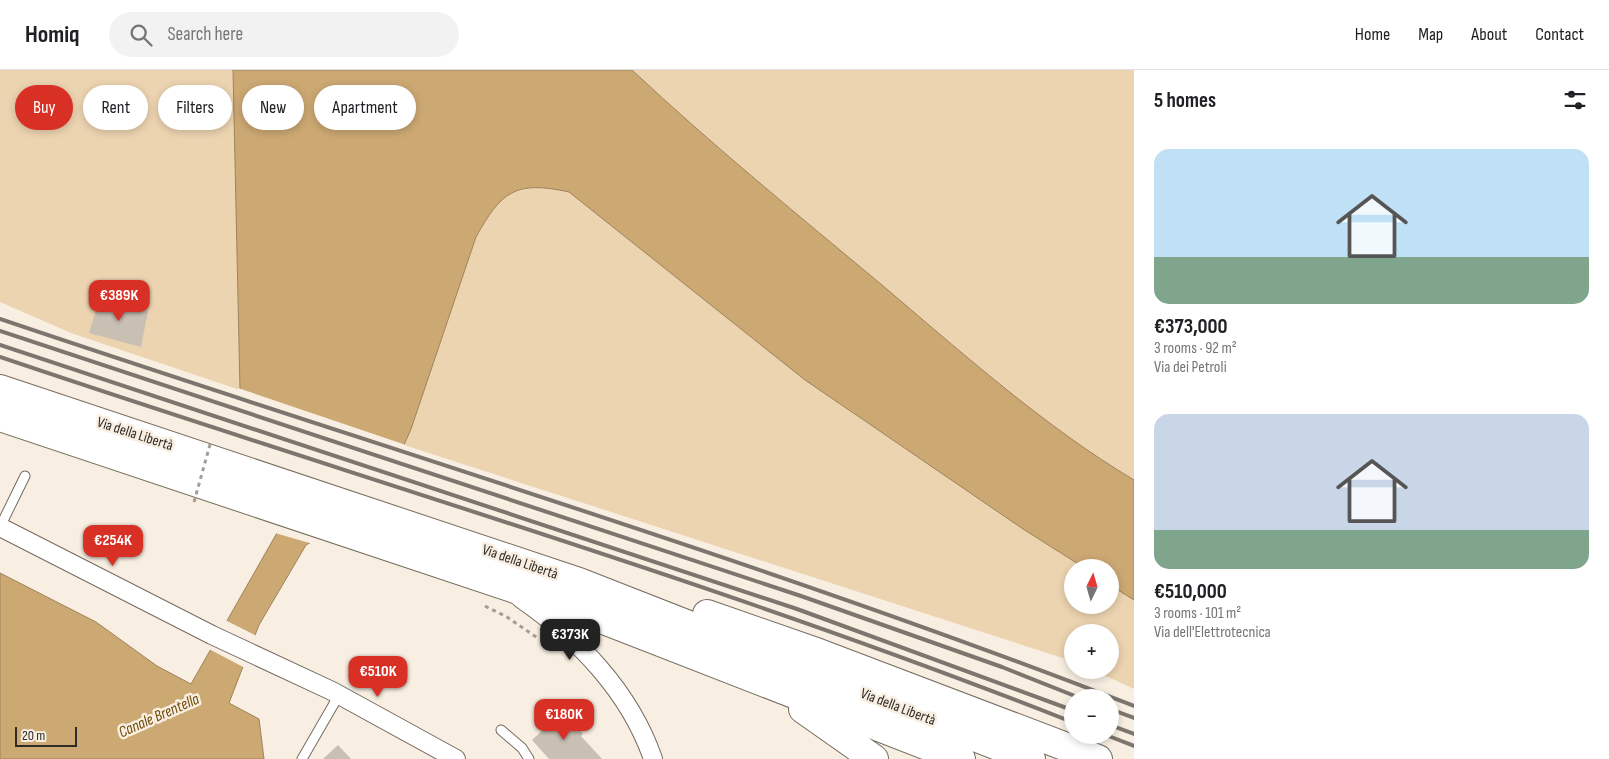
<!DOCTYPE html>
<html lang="en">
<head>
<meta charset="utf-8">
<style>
  :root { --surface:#fff; --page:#f2f2f2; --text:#202124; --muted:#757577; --line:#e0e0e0; --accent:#d93025 }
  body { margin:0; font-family:"Sofia Sans Condensed",sans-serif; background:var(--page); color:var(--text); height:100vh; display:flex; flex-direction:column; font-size:19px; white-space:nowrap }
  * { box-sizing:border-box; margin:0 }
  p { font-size:16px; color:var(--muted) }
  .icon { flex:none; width:28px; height:28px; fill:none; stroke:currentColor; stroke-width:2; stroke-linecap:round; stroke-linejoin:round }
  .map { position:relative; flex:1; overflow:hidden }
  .drawer { display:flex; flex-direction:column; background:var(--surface); width:475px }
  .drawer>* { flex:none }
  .hud { position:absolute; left:15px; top:15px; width:475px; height:45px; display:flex; gap:10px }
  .needle { width:32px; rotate:5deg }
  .tools { position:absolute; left:1064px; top:489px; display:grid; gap:10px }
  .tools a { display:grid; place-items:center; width:55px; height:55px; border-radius:50%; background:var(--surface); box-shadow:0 2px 8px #0003; font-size:25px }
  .scale { position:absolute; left:15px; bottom:12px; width:62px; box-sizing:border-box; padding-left:5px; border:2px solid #2f2b27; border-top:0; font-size:14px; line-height:18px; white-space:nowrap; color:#2f2b27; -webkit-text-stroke:4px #f8eee1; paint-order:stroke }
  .price { position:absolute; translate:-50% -42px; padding:0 11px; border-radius:10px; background:var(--accent); color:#fff; font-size:16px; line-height:32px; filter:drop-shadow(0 1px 2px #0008) }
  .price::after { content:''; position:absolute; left:50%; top:30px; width:15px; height:11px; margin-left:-8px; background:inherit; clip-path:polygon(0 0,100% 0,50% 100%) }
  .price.on { background:#222; color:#fff }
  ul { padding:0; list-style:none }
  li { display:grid; align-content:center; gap:10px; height:265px; padding:0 20px }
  li span { display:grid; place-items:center; height:155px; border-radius:15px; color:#555 }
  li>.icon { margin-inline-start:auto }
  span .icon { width:90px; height:90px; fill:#fffc; stroke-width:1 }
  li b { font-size:21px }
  h2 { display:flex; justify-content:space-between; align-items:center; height:60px; padding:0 20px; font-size:21px }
  .pill { padding:0 18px; border-radius:22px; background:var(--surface); box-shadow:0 2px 8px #0003; font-size:18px; line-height:45px }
  .pill.on { background:var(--accent); color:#fff }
  header { display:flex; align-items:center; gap:30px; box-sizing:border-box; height:70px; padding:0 25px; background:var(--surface); border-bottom:1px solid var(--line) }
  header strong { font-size:24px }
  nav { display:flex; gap:28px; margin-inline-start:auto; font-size:18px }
  .search { width:350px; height:45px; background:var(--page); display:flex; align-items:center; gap:12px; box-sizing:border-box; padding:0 18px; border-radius:28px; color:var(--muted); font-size:19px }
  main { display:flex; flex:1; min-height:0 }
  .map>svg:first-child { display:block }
  .green { fill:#edd4b1 }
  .water { fill:#cca873; stroke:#9d825c }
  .pier { fill:#f8eee1 }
  .building { fill:#c9c0b3 }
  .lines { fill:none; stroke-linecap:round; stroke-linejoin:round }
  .lane-casing { stroke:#756c61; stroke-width:11 }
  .street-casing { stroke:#756c61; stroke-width:20 }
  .highway-casing { stroke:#756c61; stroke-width:30 }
  .path { stroke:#a59d94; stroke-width:3; stroke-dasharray:4 4; stroke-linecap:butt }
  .lane { stroke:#fff; stroke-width:9 }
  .street { stroke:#fff; stroke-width:18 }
  .highway { stroke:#fff; stroke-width:28 }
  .rail { stroke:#7c766f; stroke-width:4 }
  .path-bridge { stroke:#a59d94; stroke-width:3; stroke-dasharray:4 4; stroke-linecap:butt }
  .labels { text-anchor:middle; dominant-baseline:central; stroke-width:5; stroke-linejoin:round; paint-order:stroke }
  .street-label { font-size:15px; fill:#2f2b27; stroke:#f8eee1 }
  .water-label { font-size:16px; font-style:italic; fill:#6e4a07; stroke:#f8eee1 }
</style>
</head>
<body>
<header>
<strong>Homiq</strong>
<div class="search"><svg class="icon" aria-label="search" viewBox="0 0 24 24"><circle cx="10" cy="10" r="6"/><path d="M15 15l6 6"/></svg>Search here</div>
<nav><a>Home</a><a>Map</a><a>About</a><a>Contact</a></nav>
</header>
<main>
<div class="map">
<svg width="1134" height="689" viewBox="0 0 1134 689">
  <rect width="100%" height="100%" fill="#f8eee1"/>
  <path class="green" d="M0,0H233L240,320L71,263L0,232Z
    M632,0H1134V410C1045,357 961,282 882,215C798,145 712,75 632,0Z
    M545,117L569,122L764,277L861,349L1084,497L1072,498V535H1110V514L1134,528V619L1093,600H1110V562H1072V591L404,375L411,359L476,167C496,131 501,120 545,117Z"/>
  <path class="water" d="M233,0H632C712,75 798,145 882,215C961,282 1045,357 1134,410V530L1110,515V498L1083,497L1023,459L805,310L569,122C515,110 501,122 476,167L411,359L378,434L306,475L259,555L229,633L259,649L264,689H0V503L96,552L157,596L191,614L282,454L240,320Z"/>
  <path class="pier" d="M238,318L406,375L379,436L313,474L275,463L280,453L245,393L239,374Z
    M225,550L257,566L245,598L209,579Z"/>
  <path class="building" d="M100,228L148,241L141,277L89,263Z
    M563,641L583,664L581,666L602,689H549L532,670Z
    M338,675L351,689H323Z"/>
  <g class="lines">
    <defs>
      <path id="lane" d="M0,457L25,406
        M501,660L522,678L529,689
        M302,689L339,625"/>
      <path id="street" d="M0,457L212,565L332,621L456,689
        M520,528C578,568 630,622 653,689"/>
      <path id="highway" d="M0,319L579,512L1031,689
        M0,347L578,540L961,689
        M707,544L819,583L1098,689
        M803,639L874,689"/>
    </defs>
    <use href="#lane" class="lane-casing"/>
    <use href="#street" class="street-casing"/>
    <use href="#highway" class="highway-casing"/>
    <path class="path" d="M485,536L507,547L539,569"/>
    <use href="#lane" class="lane"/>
    <use href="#street" class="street"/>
    <use href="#highway" class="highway"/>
    <path class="rail" d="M0,249C378,377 762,491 1134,636
      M0,261L801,526L1002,597L1080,628
      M0,275L797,539L1072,640
      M0,287C357,408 721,513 1072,652
      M1110,639L1134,648
      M1110,655L1134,664
      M1106,665L1134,676"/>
    <path class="path-bridge" d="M194,432L211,371"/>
  </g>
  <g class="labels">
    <g class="street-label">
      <text transform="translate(135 364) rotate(18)">Via della Libertà</text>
      <text transform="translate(520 492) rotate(19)">Via della Libertà</text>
      <text transform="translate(898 637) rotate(21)">Via della Libertà</text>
    </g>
    <g class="water-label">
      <text transform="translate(159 646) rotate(-24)">Canale Brentella</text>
    </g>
  </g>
</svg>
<div class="tools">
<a><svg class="needle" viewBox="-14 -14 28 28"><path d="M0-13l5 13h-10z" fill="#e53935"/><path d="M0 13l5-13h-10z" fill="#757577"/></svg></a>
<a>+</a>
<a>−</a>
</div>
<div class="scale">20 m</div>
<b class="price" style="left:119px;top:252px">€389K</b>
<b class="price" style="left:113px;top:497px">€254K</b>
<b class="price on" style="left:570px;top:591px">€373K</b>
<b class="price" style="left:378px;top:628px">€510K</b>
<b class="price" style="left:564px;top:671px">€180K</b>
<div class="hud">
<a class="pill on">Buy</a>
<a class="pill">Rent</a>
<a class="pill">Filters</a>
<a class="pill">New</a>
<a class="pill">Apartment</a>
</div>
</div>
<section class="drawer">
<h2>5 homes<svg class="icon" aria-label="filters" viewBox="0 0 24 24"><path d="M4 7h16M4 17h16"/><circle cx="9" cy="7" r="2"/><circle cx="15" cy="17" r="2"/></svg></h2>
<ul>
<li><span style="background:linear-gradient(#bfe0f5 70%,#7fa58c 0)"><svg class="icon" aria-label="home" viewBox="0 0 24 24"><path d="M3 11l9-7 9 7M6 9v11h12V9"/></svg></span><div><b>€373,000</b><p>3 rooms · 92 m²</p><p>Via dei Petroli</p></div></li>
<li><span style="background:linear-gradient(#c9d6e8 75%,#7fa58c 0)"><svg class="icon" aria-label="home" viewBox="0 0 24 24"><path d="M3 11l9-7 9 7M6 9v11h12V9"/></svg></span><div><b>€510,000</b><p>3 rooms · 101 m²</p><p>Via dell'Elettrotecnica</p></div></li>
</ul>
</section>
</main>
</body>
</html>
